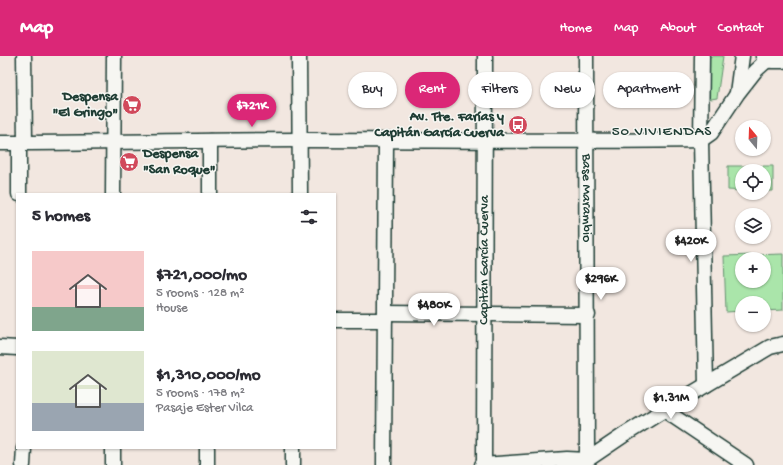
<!DOCTYPE html>
<html lang="en">
<head>
<meta charset="utf-8">
<style>
  :root { --surface:#fff; --page:#f2f2f3; --text:#2b2b33; --muted:#7c7c81; --accent:#db2777 }
  body { margin:0; font-family:"Gochi Hand",sans-serif; background:var(--page); color:var(--text); height:100vh; display:flex; flex-direction:column; font-size:15px; white-space:nowrap }
  * { box-sizing:border-box; margin:0 }
  p { font-size:13px; color:var(--muted) }
  .icon { flex:none; width:22px; height:22px; fill:none; stroke:currentColor; stroke-width:2; stroke-linecap:round; stroke-linejoin:round }
  .map { position:relative; flex:1; overflow:hidden }
  .details { position:absolute; left:16px; top:137px; width:320px; height:256px; display:flex; flex-direction:column; background:var(--surface); border-radius:0px; box-shadow:0 1px 3px #0004 }
  .details>* { flex:none }
  .guide { position:absolute; left:348px; top:16px; width:375px; height:36px; display:flex; gap:8px }
  .needle { width:26px; rotate:341deg }
  .tools { position:absolute; left:735px; top:64px; display:grid; gap:8px }
  .tools a { display:grid; place-items:center; width:36px; height:36px; border-radius:50%; background:var(--surface); box-shadow:0 1px 3px #0004; font-size:20px }
  .price { position:absolute; translate:-50% -34px; padding:0 9px; border-radius:14px; background:#fff; color:#222; font-size:13px; line-height:26px; filter:drop-shadow(0 1px 2px #0008) }
  .price::after { content:''; position:absolute; left:50%; top:24px; width:12px; height:9px; margin-left:-6px; background:inherit; clip-path:polygon(0 0,100% 0,50% 100%) }
  .price.on { background:var(--accent); color:#fff }
  ul { padding:0; list-style:none }
  li { display:flex; align-items:center; gap:12px; height:100px; padding:0 16px }
  li span { display:grid; place-items:center; flex:none; width:112px; height:80px; border-radius:0px; color:#555 }
  li>.icon { margin-inline-start:auto }
  span .icon { width:48px; height:48px; fill:#fffc; stroke-width:1 }
  li b { font-size:17px }
  h2 { display:flex; justify-content:space-between; align-items:center; height:48px; padding:0 16px; font-size:17px }
  .pill { padding:0 14px; border-radius:18px; background:var(--surface); box-shadow:0 1px 3px #0004; font-size:14px; line-height:36px }
  .pill.on { background:var(--accent); color:#fff }
  header { display:flex; align-items:center; gap:24px; box-sizing:border-box; height:56px; padding:0 20px; background:var(--accent); color:#fff }
  header strong { font-size:19px }
  nav { display:flex; gap:22px; margin-inline-start:auto; font-size:14px }
  .map>svg:first-child { display:block }
  .green { fill:#aae5aa; stroke:#64916f; fill-rule:evenodd }
  .lines { fill:none; stroke-linecap:round; stroke-linejoin:round }
  .minor-casing { stroke:#1f3d34; stroke-width:17 }
  .major-casing { stroke:#1f3d34; stroke-width:21 }
  .minor { stroke:#f6f6f2; stroke-width:14 }
  .major { stroke:#f6f6f2; stroke-width:18 }
  .labels { text-anchor:middle; dominant-baseline:central; stroke-width:3; stroke-linejoin:round; paint-order:stroke }
  .poi-label { font-size:14px; font-weight:bold; fill:#1f3d34; stroke:#f6f6f2; text-anchor:end }
  .street-label { font-size:14px; fill:#1f3d34; stroke:#f6f6f2 }
  .neighbourhood-label { font-size:15px; letter-spacing:1px; fill:#1f3d34; stroke:#f6f6f2 }
</style>
</head>
<body>
<header>
<strong>Map</strong>
<nav><a>Home</a><a>Map</a><a>About</a><a>Contact</a></nav>
</header>
<div class="map">
<svg width="783" height="409" viewBox="0 0 783 409">
  <rect width="100%" height="100%" fill="#f2e7e0"/>
  <filter id="ink" filterUnits="userSpaceOnUse"><feTurbulence type="fractalNoise" baseFrequency=".025" numOctaves="2"/><feDisplacementMap in="SourceGraphic" scale="8" xChannelSelector="R" yChannelSelector="G"/><feConvolveMatrix kernelMatrix="1 2 1 2 8 2 1 2 1" color-interpolation-filters="sRGB"/></filter>
  <g filter="url(#ink)">
    <path class="green" d="M709,0H723L717,42L711,43L709,41Z
      M728,110H773V135H764V115H742V135L728,134Z
      M783,198V254L764,255V247H742V255L726,256L724,200ZM742,203H764V225H742Z"/>
    <g class="lines">
      <defs>
        <g id="minor">
          <path d="M24,0L25,87"/>
          <path d="M299,0L300,138"/>
          <path id="s1" d="M586,0L587,404"/>
          <path d="M702,0L701,84L706,329"/>
          <path d="M737,37L742,0"/>
          <path d="M0,87C100,87 200,84 299,84C433,84 567,86 701,84L711,77L737,38L755,15L765,6L772,3"/>
          <path d="M19,87V138"/>
          <path d="M113,138L114,0"/>
          <path d="M210,138V85"/>
          <path d="M385,257L588,259"/>
          <path d="M335,264H385"/>
          <path d="M0,291L17,292"/>
          <path d="M664,354L746,409"/>
          <path d="M23,409L24,392"/>
          <path d="M113,409V392"/>
          <path d="M207,409V392"/>
          <path d="M293,409V392"/>
          <path d="M384,409L386,85"/>
          <path d="M482,409L567,403L587,404"/>
          <path id="s2" d="M484,409L485,0"/>
          <path d="M577,409L587,404L624,379L664,354L770,291L783,288"/>
        </g>
        <path id="major" d="M765,0L772,3H783"/>
      </defs>
      <use href="#minor" class="minor-casing"/>
      <use href="#major" class="major-casing"/>
      <use href="#minor" class="minor"/>
      <use href="#major" class="major"/>
    </g>
  </g>
  <defs>
    <symbol id="supermarket-disc" viewBox="-11 -11 22 22"><circle r="9.5" fill="#d1495b" stroke="#f6f6f2"/><path d="M-6-5.5h2.5l.6 2H6L4.5 2H-2.5L-4.4-4H-6ZM-1.5 3.2a1.3 1.3 0 1 0 .1 0ZM3 3.2a1.3 1.3 0 1 0 .1 0Z" fill="#fff"/></symbol>
    <symbol id="bus-disc" viewBox="-11 -11 22 22"><circle r="9.5" fill="#d1495b" stroke="#f6f6f2"/><path d="M-5-6H5V4H4V6H2V4H-2V6H-4V4H-5ZM-3.5-4V0h7V-4ZM-3.5 1.2v1.5H-2V1.2ZM2 1.2v1.5H3.5V1.2Z" fill="#fff"/></symbol>
  </defs>
  <g fill-rule="evenodd">
    <use href="#supermarket-disc" x="121" y="38" width="22" height="22"/>
    <use href="#bus-disc" x="507" y="58" width="22" height="22"/>
    <use href="#supermarket-disc" x="118" y="95" width="22" height="22"/>
  </g>
  <g class="labels">
    <g class="poi-label">
      <text x="118" y="41">Despensa<tspan x="118" dy="16">"El Gringo"</tspan></text>
      <text x="504" y="61">Av. Tte. Farías y<tspan x="504" dy="16">Capitán García Cuerva</tspan></text>
      <text x="143" y="98" text-anchor="start">Despensa<tspan x="143" dy="16">"San Roque"</tspan></text>
    </g>
    <g class="street-label">
      <text stroke="none"><textPath href="#s1" startOffset="142">Base Marambio</textPath></text>
      <text stroke="none"><textPath href="#s2" startOffset="205">Capitán García Cuerva</textPath></text>
    </g>
    <g class="neighbourhood-label">
      <text x="662" y="76">50 VIVIENDAS</text>
    </g>
  </g>
</svg>
<div class="tools">
<a><svg class="needle" viewBox="-14 -14 28 28"><path d="M0-13l5 13h-10z" fill="#e53935"/><path d="M0 13l5-13h-10z" fill="#7c7c81"/></svg></a>
<a><svg class="icon" aria-label="locate" viewBox="0 0 24 24"><circle cx="12" cy="12" r="6"/><path d="M12 2v4M12 18v4M2 12h4M18 12h4"/></svg></a>
<a><svg class="icon" aria-label="layers" viewBox="0 0 24 24"><path d="M12 4l9 5-9 5-9-5zM3 14l9 5 9-5"/></svg></a>
<a>+</a>
<a>−</a>
</div>
<b class="price on" style="left:252px;top:72px">$721K</b>
<b class="price" style="left:691px;top:207px">$420K</b>
<b class="price" style="left:601px;top:245px">$296K</b>
<b class="price" style="left:434px;top:271px">$480K</b>
<b class="price" style="left:671px;top:364px">$1.31M</b>
<div class="guide">
<a class="pill">Buy</a>
<a class="pill on">Rent</a>
<a class="pill">Filters</a>
<a class="pill">New</a>
<a class="pill">Apartment</a>
</div>
<section class="details">
<h2>5 homes<svg class="icon" aria-label="filters" viewBox="0 0 24 24"><path d="M4 7h16M4 17h16"/><circle cx="9" cy="7" r="2"/><circle cx="15" cy="17" r="2"/></svg></h2>
<ul>
<li><span style="background:linear-gradient(#f6c9c9 70%,#7fa58c 0)"><svg class="icon" aria-label="home" viewBox="0 0 24 24"><path d="M3 11l9-7 9 7M6 9v11h12V9"/></svg></span><div><b>$721,000/mo</b><p>5 rooms · 128 m²</p><p>House</p></div></li>
<li><span style="background:linear-gradient(#dfe7d0 65%,#9aa5b1 0)"><svg class="icon" aria-label="home" viewBox="0 0 24 24"><path d="M3 11l9-7 9 7M6 9v11h12V9"/></svg></span><div><b>$1,310,000/mo</b><p>5 rooms · 178 m²</p><p>Pasaje Ester Vilca</p></div></li>
</ul>
</section>
</div>
</body>
</html>
